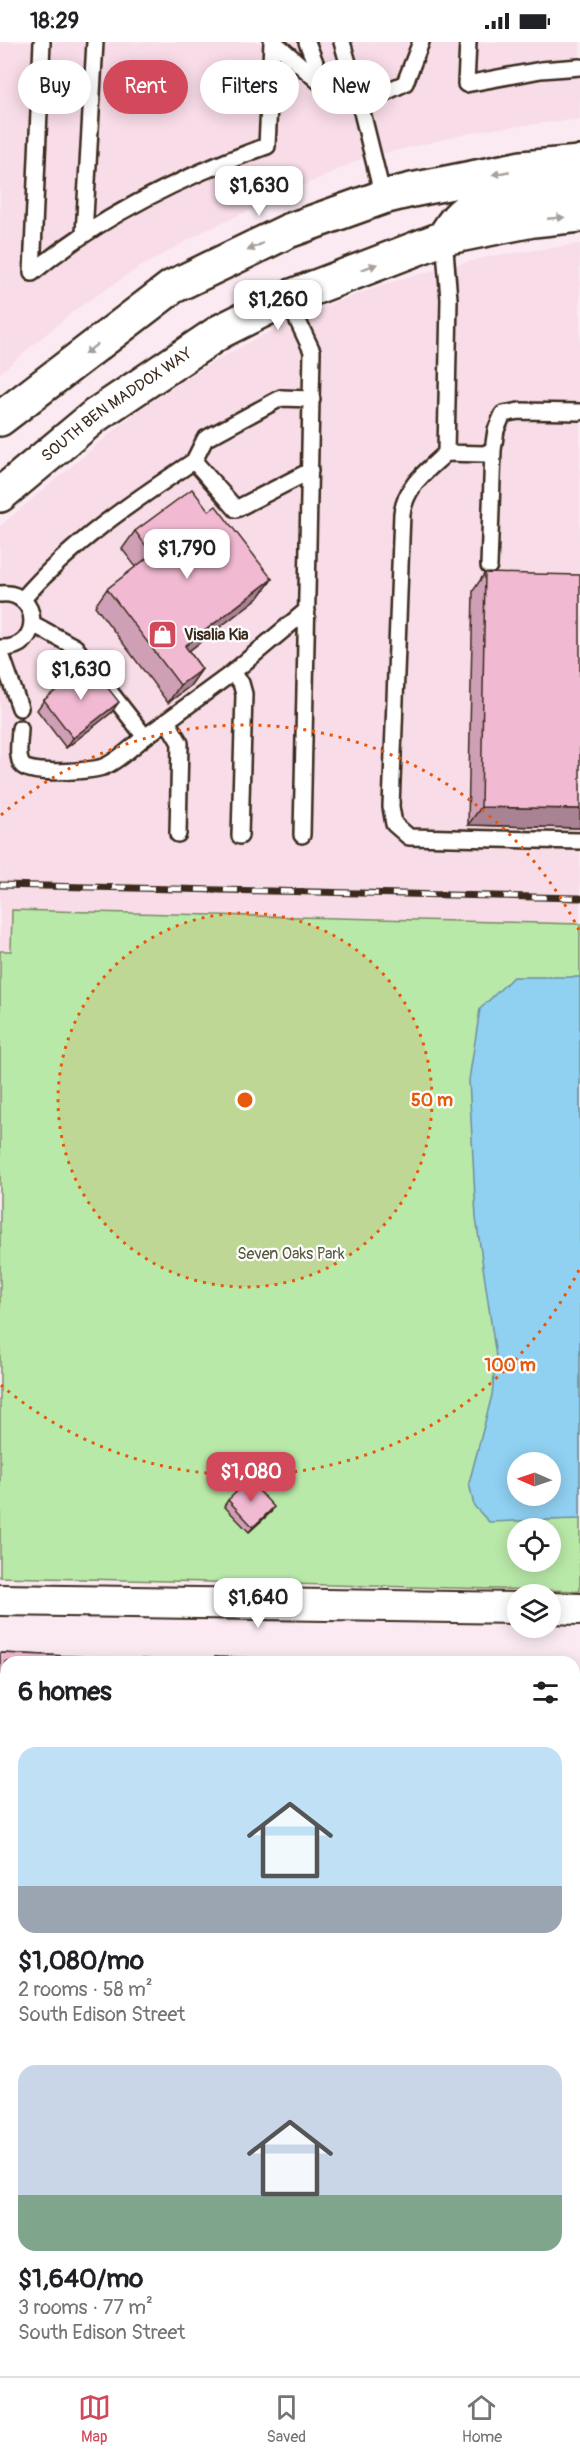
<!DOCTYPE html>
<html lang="en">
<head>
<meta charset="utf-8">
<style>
  :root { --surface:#fff; --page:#f2f2f2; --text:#202124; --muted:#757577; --line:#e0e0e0; --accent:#d1495b }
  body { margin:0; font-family:Pangolin,sans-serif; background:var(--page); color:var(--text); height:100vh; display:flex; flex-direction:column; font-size:22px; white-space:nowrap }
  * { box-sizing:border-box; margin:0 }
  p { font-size:20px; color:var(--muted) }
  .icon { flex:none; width:33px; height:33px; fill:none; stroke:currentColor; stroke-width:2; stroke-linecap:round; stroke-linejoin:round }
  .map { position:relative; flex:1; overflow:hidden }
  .panel { position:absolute; left:0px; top:1614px; width:580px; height:720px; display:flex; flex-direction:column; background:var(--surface); border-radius:18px 18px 0 0; box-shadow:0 3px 15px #0003 }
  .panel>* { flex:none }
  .top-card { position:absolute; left:18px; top:18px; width:544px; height:54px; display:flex; gap:12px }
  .needle { width:39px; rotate:272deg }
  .controls { position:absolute; left:507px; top:1410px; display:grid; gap:12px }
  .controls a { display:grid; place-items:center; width:54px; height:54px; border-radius:50%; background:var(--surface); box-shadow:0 3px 15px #0003; font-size:30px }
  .price { position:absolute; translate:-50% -51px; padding:0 14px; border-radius:12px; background:#fff; color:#222; font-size:20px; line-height:39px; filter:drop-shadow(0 2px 3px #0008) }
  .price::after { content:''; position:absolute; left:50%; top:36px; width:18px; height:14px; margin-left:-9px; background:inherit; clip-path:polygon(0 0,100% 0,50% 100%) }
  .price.active { background:var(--accent); color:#fff }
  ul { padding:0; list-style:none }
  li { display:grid; align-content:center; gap:12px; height:318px; padding:0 18px }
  li span { display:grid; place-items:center; height:186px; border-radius:18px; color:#555 }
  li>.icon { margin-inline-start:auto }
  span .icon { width:108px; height:108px; fill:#fffc; stroke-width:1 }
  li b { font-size:26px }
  h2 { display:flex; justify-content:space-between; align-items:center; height:72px; padding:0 18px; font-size:26px }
  .pill { padding:0 21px; border-radius:27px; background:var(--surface); box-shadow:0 3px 15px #0003; font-size:21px; line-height:54px }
  .pill.active { background:var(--accent); color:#fff }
  .status { display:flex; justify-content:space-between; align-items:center; height:42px; padding:0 30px; background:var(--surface); direction:ltr }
  .status svg { height:16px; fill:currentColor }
  .dock { display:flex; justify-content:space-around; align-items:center; height:84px; border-top:2px solid var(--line); background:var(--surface); font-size:16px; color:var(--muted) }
  .dock a { display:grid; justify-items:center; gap:3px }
  .dock .active { color:var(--accent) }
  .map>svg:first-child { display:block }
  .built { fill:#f8dce8 }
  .green { fill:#b9e9a8; stroke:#7a8a63; stroke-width:1.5; fill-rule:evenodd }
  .water { fill:#90d0f1; stroke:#6e8e9d; stroke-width:1.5; fill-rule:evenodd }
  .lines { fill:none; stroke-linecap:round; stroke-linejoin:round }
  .lane-casing { stroke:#3b2a1e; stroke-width:20 }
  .street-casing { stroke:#3b2a1e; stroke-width:34 }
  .secondary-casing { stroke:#3b2a1e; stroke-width:38 }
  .lane { stroke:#fff; stroke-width:15 }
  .street { stroke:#fff; stroke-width:30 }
  .secondary { stroke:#fff; stroke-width:33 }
  .rail-casing { stroke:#3b2a1e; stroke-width:7 }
  .rail { stroke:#fff; stroke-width:4.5; stroke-dasharray:14; stroke-linecap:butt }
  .wall { fill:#cfa0b5; stroke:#3b2a1e; stroke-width:1.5 }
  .shaded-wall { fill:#a98293; stroke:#3b2a1e; stroke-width:1.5 }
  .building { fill:#f1bad2; stroke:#3b2a1e; stroke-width:1.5 }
  .oneway { fill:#a79f9a }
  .ring { fill:none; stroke:#e8590c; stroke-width:3; stroke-dasharray:3 6 }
  .labels { text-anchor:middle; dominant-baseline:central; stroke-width:4.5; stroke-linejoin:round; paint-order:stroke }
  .street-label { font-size:16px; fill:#3b2a1e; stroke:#fff }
  .poi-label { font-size:16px; font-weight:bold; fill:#3b2a1e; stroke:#fff; text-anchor:start }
  .park-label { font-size:16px; fill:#5a5a40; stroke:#fff }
  .centre { fill:#e8590c; stroke:#fff; stroke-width:3 }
  .ring-label { font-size:18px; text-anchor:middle; font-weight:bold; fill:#e8590c; stroke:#fff; stroke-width:4.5; stroke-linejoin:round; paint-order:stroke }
</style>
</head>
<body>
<div class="status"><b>18:29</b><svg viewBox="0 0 49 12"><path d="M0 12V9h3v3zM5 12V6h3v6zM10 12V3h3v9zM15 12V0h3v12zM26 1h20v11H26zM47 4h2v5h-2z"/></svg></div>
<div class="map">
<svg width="580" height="2334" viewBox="0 0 580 2334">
  <rect width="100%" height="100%" fill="#fbeaf2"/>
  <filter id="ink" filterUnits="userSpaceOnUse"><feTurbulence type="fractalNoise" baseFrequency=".0167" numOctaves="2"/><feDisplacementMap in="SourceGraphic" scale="12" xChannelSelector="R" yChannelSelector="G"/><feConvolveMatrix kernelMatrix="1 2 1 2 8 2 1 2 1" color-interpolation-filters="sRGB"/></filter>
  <g filter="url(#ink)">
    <path class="built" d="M0,0H580V77L484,88L363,116L202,190L135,228L76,267L0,331Z
      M580,202V882L12,868L0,1248V484L135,371L196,330L255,297L332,261L405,236L491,214Z"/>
    <path class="green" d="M12,868L580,882V1549L0,1535V909H11ZM518,1420H550V1454H518ZM518,1486H550V1520H518Z"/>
    <path class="water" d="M513,935H580V1477L489,1480L474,1464L469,1441L492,1353L496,1315L476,1176L469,1038L480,967ZM518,1420H550V1454H518Z"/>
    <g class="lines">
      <defs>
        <path id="lane" d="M274,0L324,44L360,62
          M307,0L323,41
          M342,0L360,62L383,155
          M468,0L466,42L541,28L580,25
          M360,62L405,41L421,0
          M84,192L95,0
          M444,196L449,257L446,411L484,412L493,408L496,388L503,372L519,369L580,370
          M32,231C100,174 183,134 267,104L272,0
          M32,231L42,0
          M287,256L312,309L302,793
          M446,411C426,430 407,442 402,471L391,765L394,782L409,795L580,799
          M194,419L205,397L281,356L312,357
          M489,524L493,408
          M0,552C40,547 45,608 0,606
          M22,558C71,501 132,460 194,419L236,467L310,429
          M0,609L20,666
          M232,631L241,641L244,652L240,794
          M167,679L180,701L178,792
          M20,686C20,696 16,714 22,723C30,734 89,729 103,725C117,720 133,704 145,695L75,605L33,582
          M145,695L232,631L307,568
          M0,1743H6
          M574,1756H580
          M0,2122H6"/>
        <path id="street" d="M0,1558L518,1566
          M550,1566L580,1567
          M0,1933H6
          M574,1946H580
          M574,2145L580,1991
          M0,2309L6,2308
          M565,2334V2328"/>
        <g id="secondary">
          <path d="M444,196C453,180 461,170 477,162L580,148"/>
          <path d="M0,377L172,245L288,189L383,155L412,148L522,126L580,121"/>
          <path id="s1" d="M0,453L96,373L221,289L287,256L444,196L533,178L580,173"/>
        </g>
      </defs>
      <use href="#lane" class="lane-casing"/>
      <use href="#street" class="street-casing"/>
      <use href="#secondary" class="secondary-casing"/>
      <use href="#lane" class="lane"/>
      <use href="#street" class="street"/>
      <use href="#secondary" class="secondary"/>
      <defs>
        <path id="rail" d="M0,843L580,856"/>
      </defs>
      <use href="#rail" class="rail-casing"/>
      <use href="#rail" class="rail"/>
    </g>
    <path class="wall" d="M209,469L272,537L259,555L189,609L202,627L190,644L168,661L95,564L107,547L136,525L122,507L135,489Z
      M485,531L580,786L468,783L473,549Z
      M44,658L111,671L66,706L37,668Z
      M228,1458L271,1470L249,1490L224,1464Z
      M0,1611L157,1618L212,1619L215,1615L266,1620L0,1686Z"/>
    <path class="shaded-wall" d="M272,537L259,555L173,621L185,604Z
      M202,627L190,644L168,661L180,643Z
      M119,660L111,671L66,706L73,696Z
      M481,765L580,767V786L468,783Z
      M274,1465L271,1470L249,1490L253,1485Z
      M0,1676H6V1686H0Z
      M0,1866H6V1877H0Z
      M0,2033H6V2044L0,2043Z
      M0,2239H6V2249H0Z"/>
    <path class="building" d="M192,447L209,469L216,464L272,537L185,604L202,627L180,643L107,547L152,512L135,489Z
      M485,531L580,533V767L481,765Z
      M89,622L119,660L73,696L44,658Z
      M249,1438L274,1465L253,1485L228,1458Z
      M0,1611L157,1618L215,1619V1615L266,1616V1620H6V1676H0L2,1642H0Z
      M304,1618H324V1620H325H304Z
      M0,1801H6V1866H0Z
      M0,1988H6V2033H0Z
      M0,2159H6V2239H0Z"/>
    <defs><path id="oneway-solid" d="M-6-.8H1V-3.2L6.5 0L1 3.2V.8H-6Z" transform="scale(1.5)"/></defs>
    <g class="oneway">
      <use href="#oneway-solid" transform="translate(501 131) rotate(169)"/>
      <use href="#oneway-solid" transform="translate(556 176) rotate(-5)"/>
      <use href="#oneway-solid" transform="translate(255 205) rotate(154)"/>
      <use href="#oneway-solid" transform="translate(369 225) rotate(-20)"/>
      <use href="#oneway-solid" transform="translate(91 307) rotate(142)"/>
    </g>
  </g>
  <circle cx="245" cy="1058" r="187" fill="#e8590c" fill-opacity=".12"/>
  <g class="ring">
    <circle cx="245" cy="1058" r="187"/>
    <path d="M579 1228A375 375 0 0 1 1 1343M1 773A375 375 0 0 1 579 888"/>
  </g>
  <defs>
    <symbol id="shop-square" viewBox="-11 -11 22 22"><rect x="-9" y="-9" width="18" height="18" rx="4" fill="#d1495b" stroke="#fff"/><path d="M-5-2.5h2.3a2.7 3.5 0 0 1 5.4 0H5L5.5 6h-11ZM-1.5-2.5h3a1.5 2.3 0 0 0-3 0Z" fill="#fff"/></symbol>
  </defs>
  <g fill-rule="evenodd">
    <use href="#shop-square" x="146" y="576" width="33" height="33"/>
  </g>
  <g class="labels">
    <g class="street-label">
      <text stroke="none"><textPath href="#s1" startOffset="148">SOUTH BEN MADDOX WAY</textPath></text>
    </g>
    <g class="poi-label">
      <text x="184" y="593">Visalia Kia</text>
    </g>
    <g class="park-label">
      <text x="291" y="1212">Seven Oaks Park</text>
    </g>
  </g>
  <circle cx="245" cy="1058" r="9" class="centre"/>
  <g class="ring-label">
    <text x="432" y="1064">50 m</text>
    <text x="510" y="1329">100 m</text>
  </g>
</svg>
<div class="controls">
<a><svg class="needle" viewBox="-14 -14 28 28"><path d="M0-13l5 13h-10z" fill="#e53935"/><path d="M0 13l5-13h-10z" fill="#757577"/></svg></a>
<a><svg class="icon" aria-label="locate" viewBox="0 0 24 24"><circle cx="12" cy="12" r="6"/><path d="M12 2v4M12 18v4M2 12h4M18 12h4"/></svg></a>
<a><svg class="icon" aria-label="layers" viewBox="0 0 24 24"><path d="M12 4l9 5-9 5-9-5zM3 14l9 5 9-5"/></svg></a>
</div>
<b class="price" style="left:259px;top:175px">$1,630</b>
<b class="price" style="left:278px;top:289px">$1,260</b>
<b class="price" style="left:187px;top:538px">$1,790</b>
<b class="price" style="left:81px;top:659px">$1,630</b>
<b class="price active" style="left:251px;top:1461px">$1,080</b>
<b class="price" style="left:258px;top:1587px">$1,640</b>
<div class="top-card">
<a class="pill">Buy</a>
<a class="pill active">Rent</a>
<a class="pill">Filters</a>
<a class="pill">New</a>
</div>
<section class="panel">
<h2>6 homes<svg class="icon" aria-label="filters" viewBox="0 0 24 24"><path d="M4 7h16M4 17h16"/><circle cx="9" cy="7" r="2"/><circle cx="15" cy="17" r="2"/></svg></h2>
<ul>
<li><span style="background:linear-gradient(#bfe0f5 75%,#9aa5b1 0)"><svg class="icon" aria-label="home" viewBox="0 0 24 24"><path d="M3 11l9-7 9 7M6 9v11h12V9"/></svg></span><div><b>$1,080/mo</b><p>2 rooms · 58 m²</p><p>South Edison Street</p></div></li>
<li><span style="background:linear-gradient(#c9d6e8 70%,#7fa58c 0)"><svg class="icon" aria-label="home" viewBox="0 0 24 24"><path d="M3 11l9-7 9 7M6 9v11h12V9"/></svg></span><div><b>$1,640/mo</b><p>3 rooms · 77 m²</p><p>South Edison Street</p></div></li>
</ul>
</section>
</div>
<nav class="dock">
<a class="active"><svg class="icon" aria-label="map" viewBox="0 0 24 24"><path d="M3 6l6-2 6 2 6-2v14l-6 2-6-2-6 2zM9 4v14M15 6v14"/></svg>Map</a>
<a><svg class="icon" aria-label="saved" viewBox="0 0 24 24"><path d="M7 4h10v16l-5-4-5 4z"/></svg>Saved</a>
<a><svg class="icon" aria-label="home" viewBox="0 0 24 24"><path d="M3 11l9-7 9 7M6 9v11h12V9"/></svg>Home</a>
</nav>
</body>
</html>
